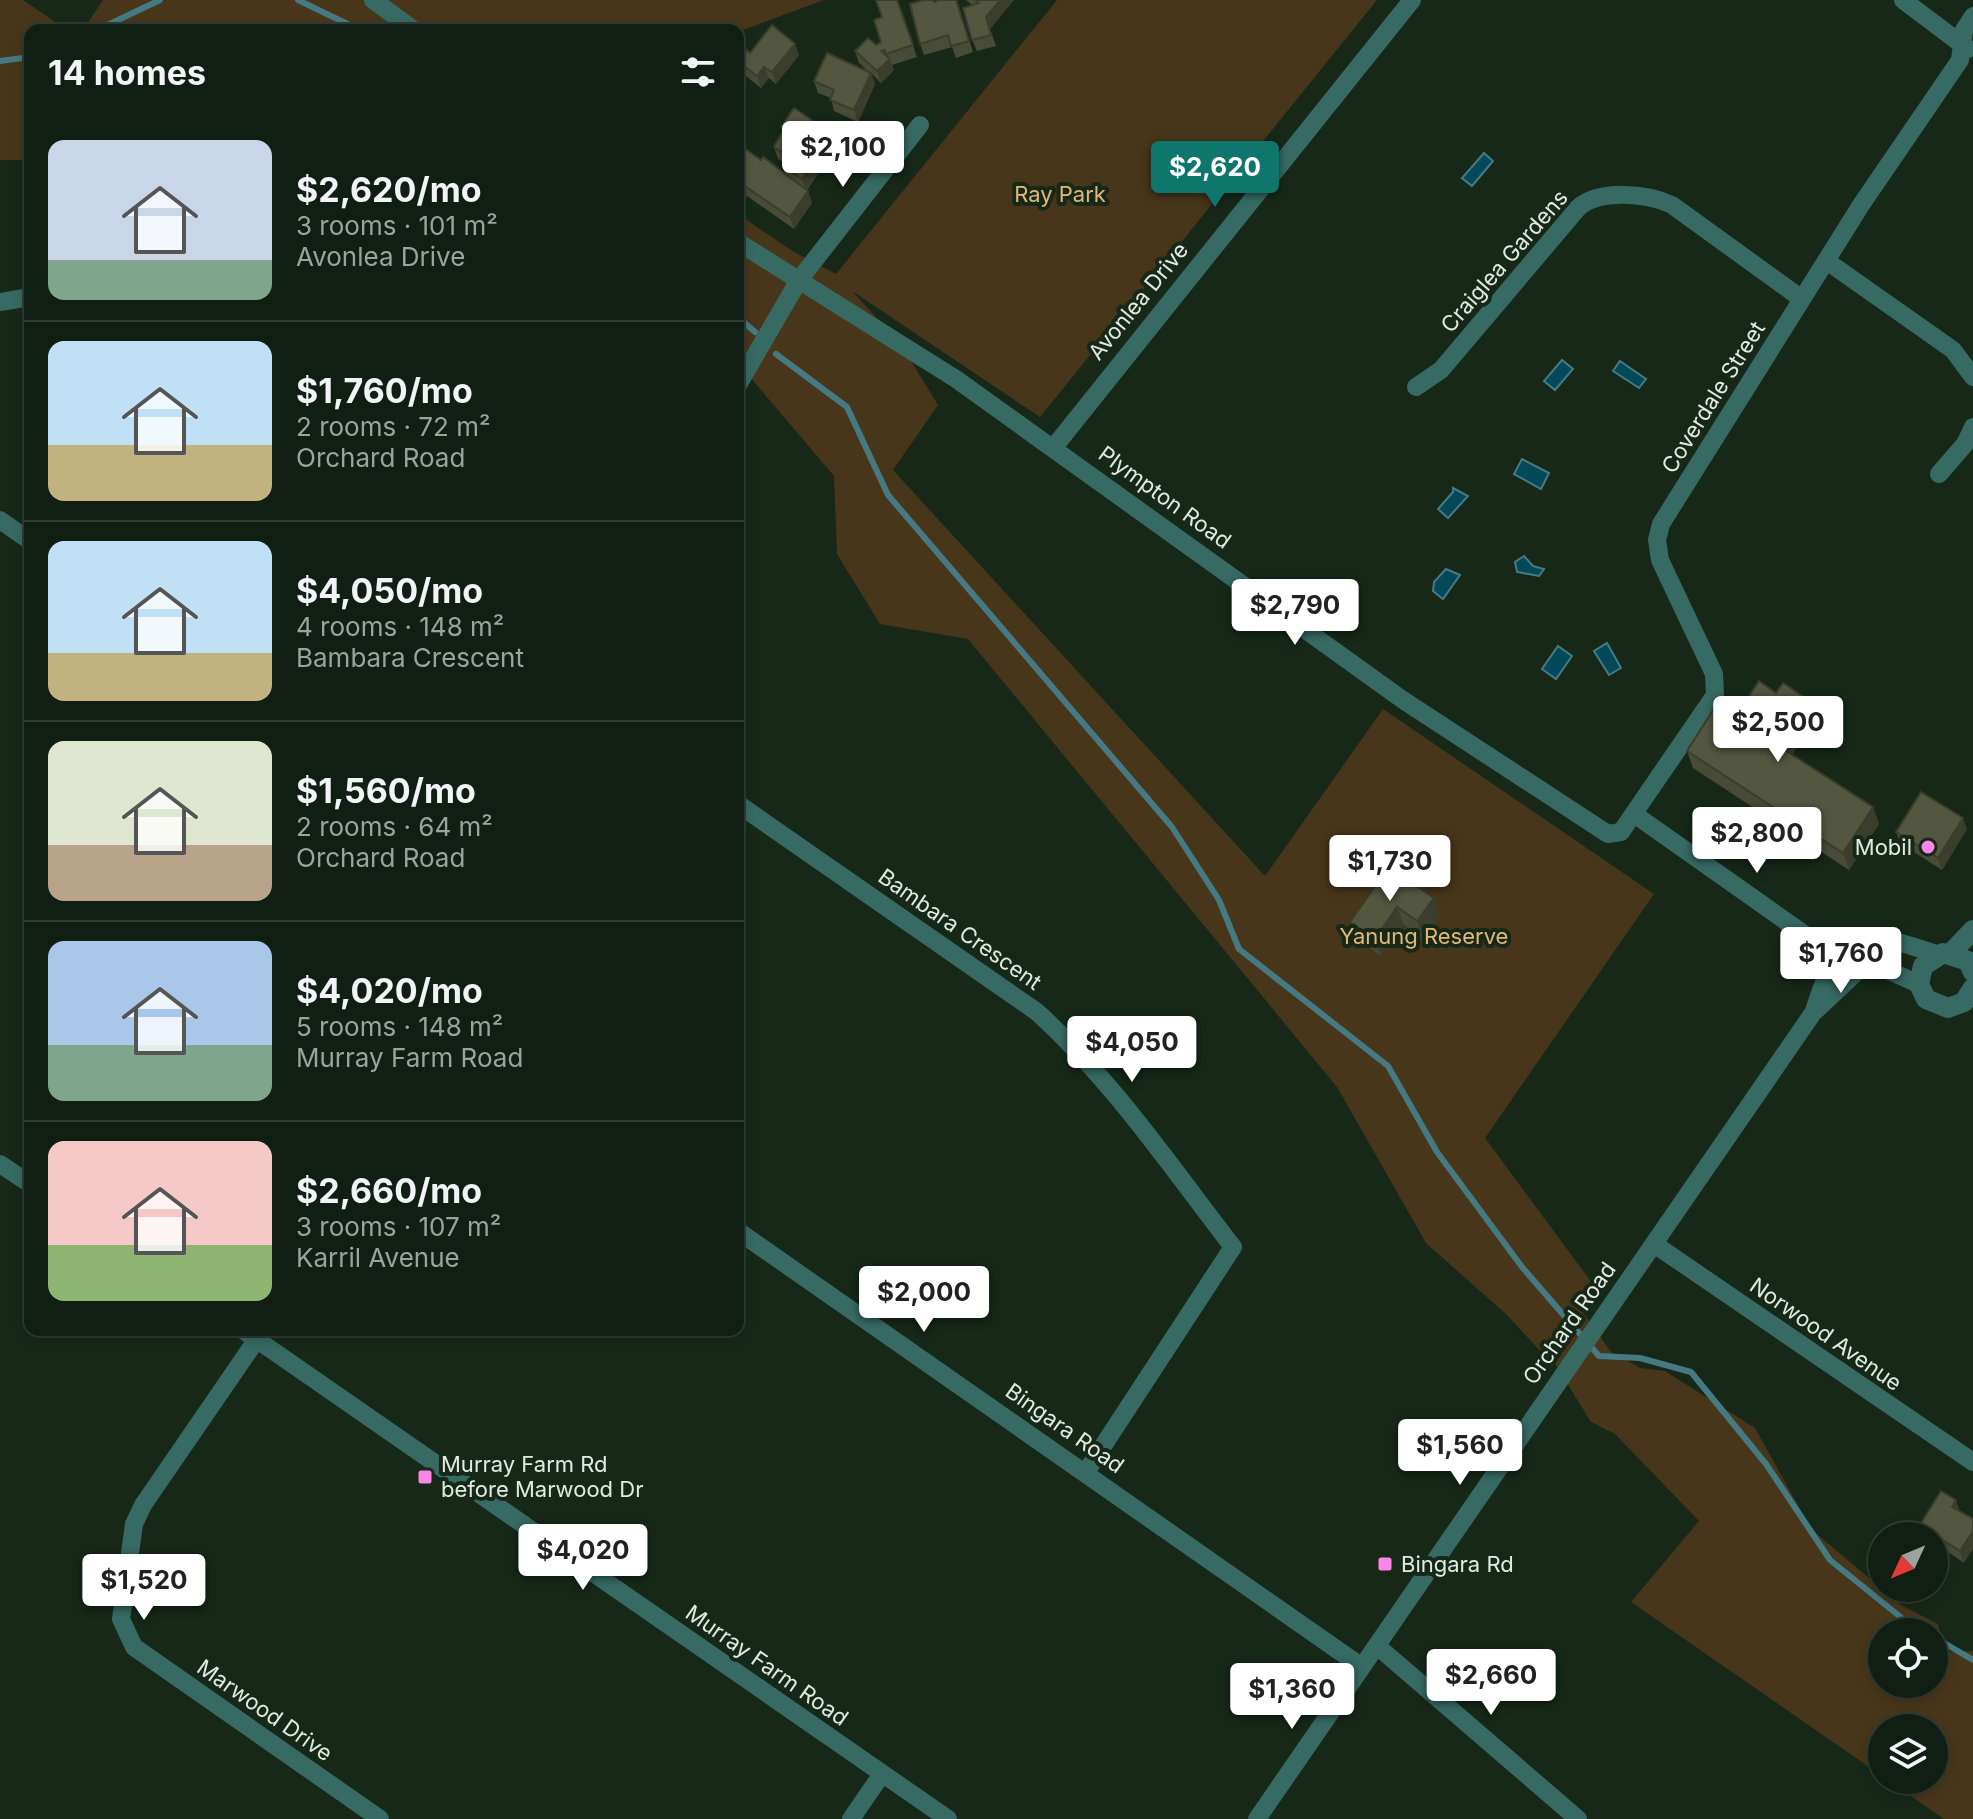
<!DOCTYPE html>
<html lang="en">
<head>
<meta charset="utf-8">
<style>
  :root { --surface:#111e13; --page:#1e2b21; --text:#f1f3f6; --muted:#9ca2a0; --line:#303c33; --accent:#0f766e }
  body { margin:0; font-family:Inter,sans-serif; background:var(--page); color:var(--text); height:100vh; display:flex; flex-direction:column; font-size:30px; white-space:nowrap }
  * { box-sizing:border-box; margin:0 }
  p { font-size:26px; color:var(--muted) }
  .icon { flex:none; width:44px; height:44px; fill:none; stroke:currentColor; stroke-width:2; stroke-linecap:round; stroke-linejoin:round }
  .map { position:relative; flex:1; overflow:hidden }
  .details { position:absolute; left:24px; top:24px; width:720px; height:1312px; display:flex; flex-direction:column; background:var(--surface); border-radius:16px; box-shadow:0 4px 12px #0003,0 0 0 2px var(--line) }
  .details>* { flex:none }
  .needle { width:52px; rotate:226deg }
  .controls { position:absolute; left:1868px; top:1522px; display:grid; gap:16px }
  .controls a { display:grid; place-items:center; width:80px; height:80px; border-radius:50%; background:var(--surface); box-shadow:0 4px 12px #0003,0 0 0 2px var(--line); font-size:40px }
  .price { position:absolute; translate:-50% -68px; padding:0 18px; border-radius:8px; background:#fff; color:#222; font-size:26px; line-height:52px; filter:drop-shadow(0 2px 4px #0008) }
  .price::after { content:''; position:absolute; left:50%; top:48px; width:24px; height:18px; margin-left:-12px; background:inherit; clip-path:polygon(0 0,100% 0,50% 100%) }
  .price.selected { background:var(--accent); color:#fff }
  ul { padding:0; list-style:none }
  li { display:flex; align-items:center; gap:24px; height:200px; padding:0 24px }
  li+li { border-top:2px solid var(--line) }
  li span { display:grid; place-items:center; flex:none; width:224px; height:160px; border-radius:16px; color:#555 }
  li>.icon { margin-inline-start:auto }
  span .icon { width:96px; height:96px; fill:#fffc; stroke-width:1 }
  li b { font-size:34px }
  h2 { display:flex; justify-content:space-between; align-items:center; height:96px; padding:0 24px; font-size:34px }
  .map>svg:first-child { display:block }
  .green { fill:#47361a; fill-rule:evenodd }
  .water { fill:#044959; stroke:#467a82; stroke-width:2 }
  .lines { fill:none; stroke-linecap:round; stroke-linejoin:round }
  .stream { stroke:#467a82; stroke-width:6 }
  .minor { stroke:#376a63; stroke-width:18 }
  .tertiary { stroke:#376a63; stroke-width:20 }
  .wall { fill:#484b37 }
  .shaded-wall { fill:#3b3d2d }
  .building { fill:#545740; stroke:#3b3d2d; stroke-width:2 }
  .poi-dot { fill:#fa87e6; stroke:#172819; stroke-width:3 }
  .labels { text-anchor:middle; dominant-baseline:central; stroke-width:8; stroke-linejoin:round; paint-order:stroke }
  .park-label { font-size:22px; fill:#e1b876; stroke:#172819 }
  .street-label { font-size:22px; fill:#e0ebe1; stroke:#172819 }
  .poi-label { font-size:22px; fill:#e0ebe1; stroke:#172819; text-anchor:start }
</style>
</head>
<body>
<div class="map">
<svg width="1973" height="1819" viewBox="0 0 1973 1819">
  <rect width="100%" height="100%" fill="#172819"/>
  <path class="green" d="M0,0H23L67,30H30V160H0Z
    M103,0H824L738,32L83,30Z
    M1057,0H1377L1040,417L852,291L900,343L938,405L893,470L1265,876L1383,709L1654,894L1485,1138L1592,1283L1577,1304L1614,1356L1616,1354L1640,1368L1665,1371L1755,1428L1811,1529L1901,1605L1938,1624L1943,1652L1973,1651V1819H1944L1888,1780H1934V1728H1882V1776L1631,1602L1699,1521L1615,1434L1591,1422L1546,1349L1542,1353L1506,1314L1426,1243L1337,1087L968,639L880,624L837,554L834,476L738,363V214L794,252L836,274ZM1882,1632H1934V1684H1882Z"/>
  <path class="water" d="M1484,153L1493,161L1472,186L1462,178Z
    M1562,360L1573,369L1555,390L1544,381Z
    M1620,361L1646,379L1639,388L1613,371Z
    M1522,459L1549,473L1541,489L1514,474Z
    M1453,488L1468,496L1448,518L1438,509L1453,492Z
    M1524,556L1533,566L1544,569L1539,576L1517,572L1515,562Z
    M1446,569L1460,575L1443,599L1433,591L1434,582Z
    M1607,643L1621,668L1609,675L1594,651Z
    M1558,646L1572,656L1556,679L1542,669Z"/>
  <g class="lines">
    <path class="stream" d="M298,0L360,30
      M97,30L160,0
      M0,61L30,57
      M738,317L755,332
      M776,354L847,407L888,495L1172,827L1219,900L1239,949L1388,1066L1437,1152L1522,1267L1599,1356L1640,1358L1691,1372L1766,1464L1830,1560L1903,1619L1926,1632
      M1934,1637L1973,1660"/>
    <path class="minor" d="M373,0L414,30
      M1903,0L1968,49
      M738,242L956,379L1403,700L1608,834L1621,832L1715,695L1714,674L1660,560L1657,540L1661,524L1861,205L1960,60L1964,30L1973,16
      M1828,262L1953,350L1973,377
      M0,302L30,297
      M738,385L799,280L920,125
      M1416,387L1441,370L1578,208C1599,189 1647,193 1672,205L1802,299
      M1054,447L1412,0
      M1939,474L1965,444L1973,427
      M0,520L30,541
      M738,804L1037,1012C1112,1080 1171,1167 1233,1247L1086,1472
      M1634,814L1855,970
      M1814,1011C1840,928 1858,927 1936,954
      M0,1164L30,1184
      M738,1231L1362,1667
      M1654,1244L1973,1462
      M243,1330L948,1819
      M257,1339L143,1505L134,1524L121,1619L134,1647L380,1819
      M1377,1646L1578,1819
      M851,1819L882,1774
      M1257,1819L1813,1013L1862,967L1887,970L1919,984"/>
    <path class="tertiary" d="M1951,953L1973,930
      M1973,972L1968,961L1943,953L1923,966L1919,984L1926,999L1948,1008L1964,1002L1973,988"/>
  </g>
  <path class="wall" d="M897,0L917,57L892,65L894,70L881,83L871,73L875,84L858,122L834,111L831,98L818,93L814,81L870,73L859,63L855,51L876,45L881,42L882,17Z
    M957,0L973,52L956,58L952,47L924,55L920,44Z
    M966,0H1014L990,29L996,46L977,51L972,40V5Z
    M750,53L799,55L776,84L769,78L761,88L742,73L738,61Z
    M781,127L837,137L841,148L832,162L828,159L807,190L812,203L794,229L747,196L740,206L738,205V157L761,160L786,175L783,166L785,163L778,159L774,147L783,133Z
    M1740,710L1816,718L1792,755L1873,807L1879,824L1849,870L1693,768L1687,751Z
    M1967,829L1942,870L1900,843L1896,832Z
    M1389,867L1434,898L1440,915L1423,939L1403,924L1381,956L1357,939L1350,922Z
    M1941,1491L1964,1563L1948,1552L1937,1569L1934,1567V1536Z"/>
  <path class="shaded-wall" d="M1000,0H1014L990,29L996,46L986,17Z
    M795,44L799,55L776,84L772,72Z
    M890,59L894,70L881,83L877,71Z
    M764,67L769,78L761,88L757,76Z
    M871,73L875,84L858,122L854,110Z
    M742,96L746,107L738,113V99Z
    M837,137L841,148L832,162L828,150Z
    M824,147L828,159L806,190L802,179Z
    M743,185L747,196L740,206L738,200V192Z
    M808,191L812,203L794,229L790,217Z
    M1810,701L1816,718L1786,764L1780,747Z
    M1873,807L1879,824L1849,870L1843,853Z
    M1963,818L1967,829L1942,870L1938,858Z
    M1434,898L1440,915L1423,939L1417,921Z
    M1397,907L1403,924L1381,956L1375,939Z
    M1956,1500L1960,1511L1952,1507Z
    M1973,1531V1549L1964,1563L1960,1551Z
    M1944,1541L1948,1552L1937,1569L1934,1557Z"/>
  <path class="building" d="M876,0H897L913,45L886,54L885,50L881,51L890,59L877,71L855,51L868,38L876,45L881,42L874,20L882,17Z
    M924,0H933L934,2L940,0H956L969,41L951,46L948,35L920,44L910,4Z
    M976,0H1000L986,17L991,35L972,40L963,8L979,3Z
    M772,25L795,44L772,72L764,67L757,76L738,61L747,50L750,53Z
    M827,53L871,73L854,110L830,100L834,90L814,81Z
    M738,90L742,96L738,99Z
    M794,108L837,137L828,150L824,147L802,179L783,166L789,157L774,147L782,132L791,139L793,136L781,127Z
    M744,148L761,160L763,157L808,191L790,217L743,185L738,192V157Z
    M1759,681L1776,693L1783,683L1810,701L1780,747L1873,807L1843,853L1687,751L1721,698L1740,710Z
    M1921,792L1963,818L1938,858L1896,832Z
    M1389,867L1434,898L1417,921L1397,907L1375,939L1350,922Z
    M1941,1491L1956,1500L1952,1507L1973,1519V1531L1960,1551L1944,1541L1934,1557V1536H1913Z"/>
  <g class="poi-dot">
    <circle cx="1928" cy="847" r="8"/>
    <rect x="417" y="1469" width="16" height="16" rx="4"/>
    <rect x="1377" y="1556" width="16" height="16" rx="4"/>
  </g>
  <g class="labels">
    <g class="park-label">
      <text x="1060" y="194">Ray Park</text>
      <text x="1424" y="936">Yanung Reserve</text>
    </g>
    <g class="street-label">
      <text transform="translate(1504 261) rotate(-49)">Craiglea Gardens</text>
      <text transform="translate(1138 301) rotate(-51)">Avonlea Drive</text>
      <text transform="translate(1713 397) rotate(-58)">Coverdale Street</text>
      <text transform="translate(1165 497) rotate(36)">Plympton Road</text>
      <text transform="translate(960 929) rotate(35)">Bambara Crescent</text>
      <text transform="translate(1569 1323) rotate(-55)">Orchard Road</text>
      <text transform="translate(1826 1334) rotate(35)">Norwood Avenue</text>
      <text transform="translate(1065 1428) rotate(35)">Bingara Road</text>
      <text transform="translate(767 1665) rotate(35)">Murray Farm Road</text>
      <text transform="translate(265 1710) rotate(35)">Marwood Drive</text>
    </g>
    <g class="poi-label">
      <text x="1912" y="847" text-anchor="end">Mobil</text>
      <text x="441" y="1464">Murray Farm Rd<tspan x="441" dy="25">before Marwood Dr</tspan></text>
      <text x="1401" y="1564">Bingara Rd</text>
    </g>
  </g>
</svg>
<div class="controls">
<a><svg class="needle" viewBox="-14 -14 28 28"><path d="M0-13l5 13h-10z" fill="#e53935"/><path d="M0 13l5-13h-10z" fill="#9ca2a0"/></svg></a>
<a><svg class="icon" aria-label="locate" viewBox="0 0 24 24"><circle cx="12" cy="12" r="6"/><path d="M12 2v4M12 18v4M2 12h4M18 12h4"/></svg></a>
<a><svg class="icon" aria-label="layers" viewBox="0 0 24 24"><path d="M12 4l9 5-9 5-9-5zM3 14l9 5 9-5"/></svg></a>
</div>
<b class="price" style="left:843px;top:189px">$2,100</b>
<b class="price selected" style="left:1215px;top:209px">$2,620</b>
<b class="price" style="left:1295px;top:647px">$2,790</b>
<b class="price" style="left:1778px;top:764px">$2,500</b>
<b class="price" style="left:1757px;top:875px">$2,800</b>
<b class="price" style="left:1390px;top:903px">$1,730</b>
<b class="price" style="left:1841px;top:995px">$1,760</b>
<b class="price" style="left:1132px;top:1084px">$4,050</b>
<b class="price" style="left:924px;top:1334px">$2,000</b>
<b class="price" style="left:1460px;top:1487px">$1,560</b>
<b class="price" style="left:583px;top:1592px">$4,020</b>
<b class="price" style="left:144px;top:1622px">$1,520</b>
<b class="price" style="left:1491px;top:1717px">$2,660</b>
<b class="price" style="left:1292px;top:1731px">$1,360</b>
<section class="details">
<h2>14 homes<svg class="icon" aria-label="filters" viewBox="0 0 24 24"><path d="M4 7h16M4 17h16"/><circle cx="9" cy="7" r="2"/><circle cx="15" cy="17" r="2"/></svg></h2>
<ul>
<li><span style="background:linear-gradient(#c9d6e8 75%,#7fa58c 0)"><svg class="icon" aria-label="home" viewBox="0 0 24 24"><path d="M3 11l9-7 9 7M6 9v11h12V9"/></svg></span><div><b>$2,620/mo</b><p>3 rooms · 101 m²</p><p>Avonlea Drive</p></div></li>
<li><span style="background:linear-gradient(#bfe0f5 65%,#c2b280 0)"><svg class="icon" aria-label="home" viewBox="0 0 24 24"><path d="M3 11l9-7 9 7M6 9v11h12V9"/></svg></span><div><b>$1,760/mo</b><p>2 rooms · 72 m²</p><p>Orchard Road</p></div></li>
<li><span style="background:linear-gradient(#bfe0f5 70%,#c2b280 0)"><svg class="icon" aria-label="home" viewBox="0 0 24 24"><path d="M3 11l9-7 9 7M6 9v11h12V9"/></svg></span><div><b>$4,050/mo</b><p>4 rooms · 148 m²</p><p>Bambara Crescent</p></div></li>
<li><span style="background:linear-gradient(#dfe7d0 65%,#b9a48a 0)"><svg class="icon" aria-label="home" viewBox="0 0 24 24"><path d="M3 11l9-7 9 7M6 9v11h12V9"/></svg></span><div><b>$1,560/mo</b><p>2 rooms · 64 m²</p><p>Orchard Road</p></div></li>
<li><span style="background:linear-gradient(#a9c7e8 65%,#7fa58c 0)"><svg class="icon" aria-label="home" viewBox="0 0 24 24"><path d="M3 11l9-7 9 7M6 9v11h12V9"/></svg></span><div><b>$4,020/mo</b><p>5 rooms · 148 m²</p><p>Murray Farm Road</p></div></li>
<li><span style="background:linear-gradient(#f6c9c9 65%,#8fb573 0)"><svg class="icon" aria-label="home" viewBox="0 0 24 24"><path d="M3 11l9-7 9 7M6 9v11h12V9"/></svg></span><div><b>$2,660/mo</b><p>3 rooms · 107 m²</p><p>Karril Avenue</p></div></li>
</ul>
</section>
</div>
</body>
</html>
